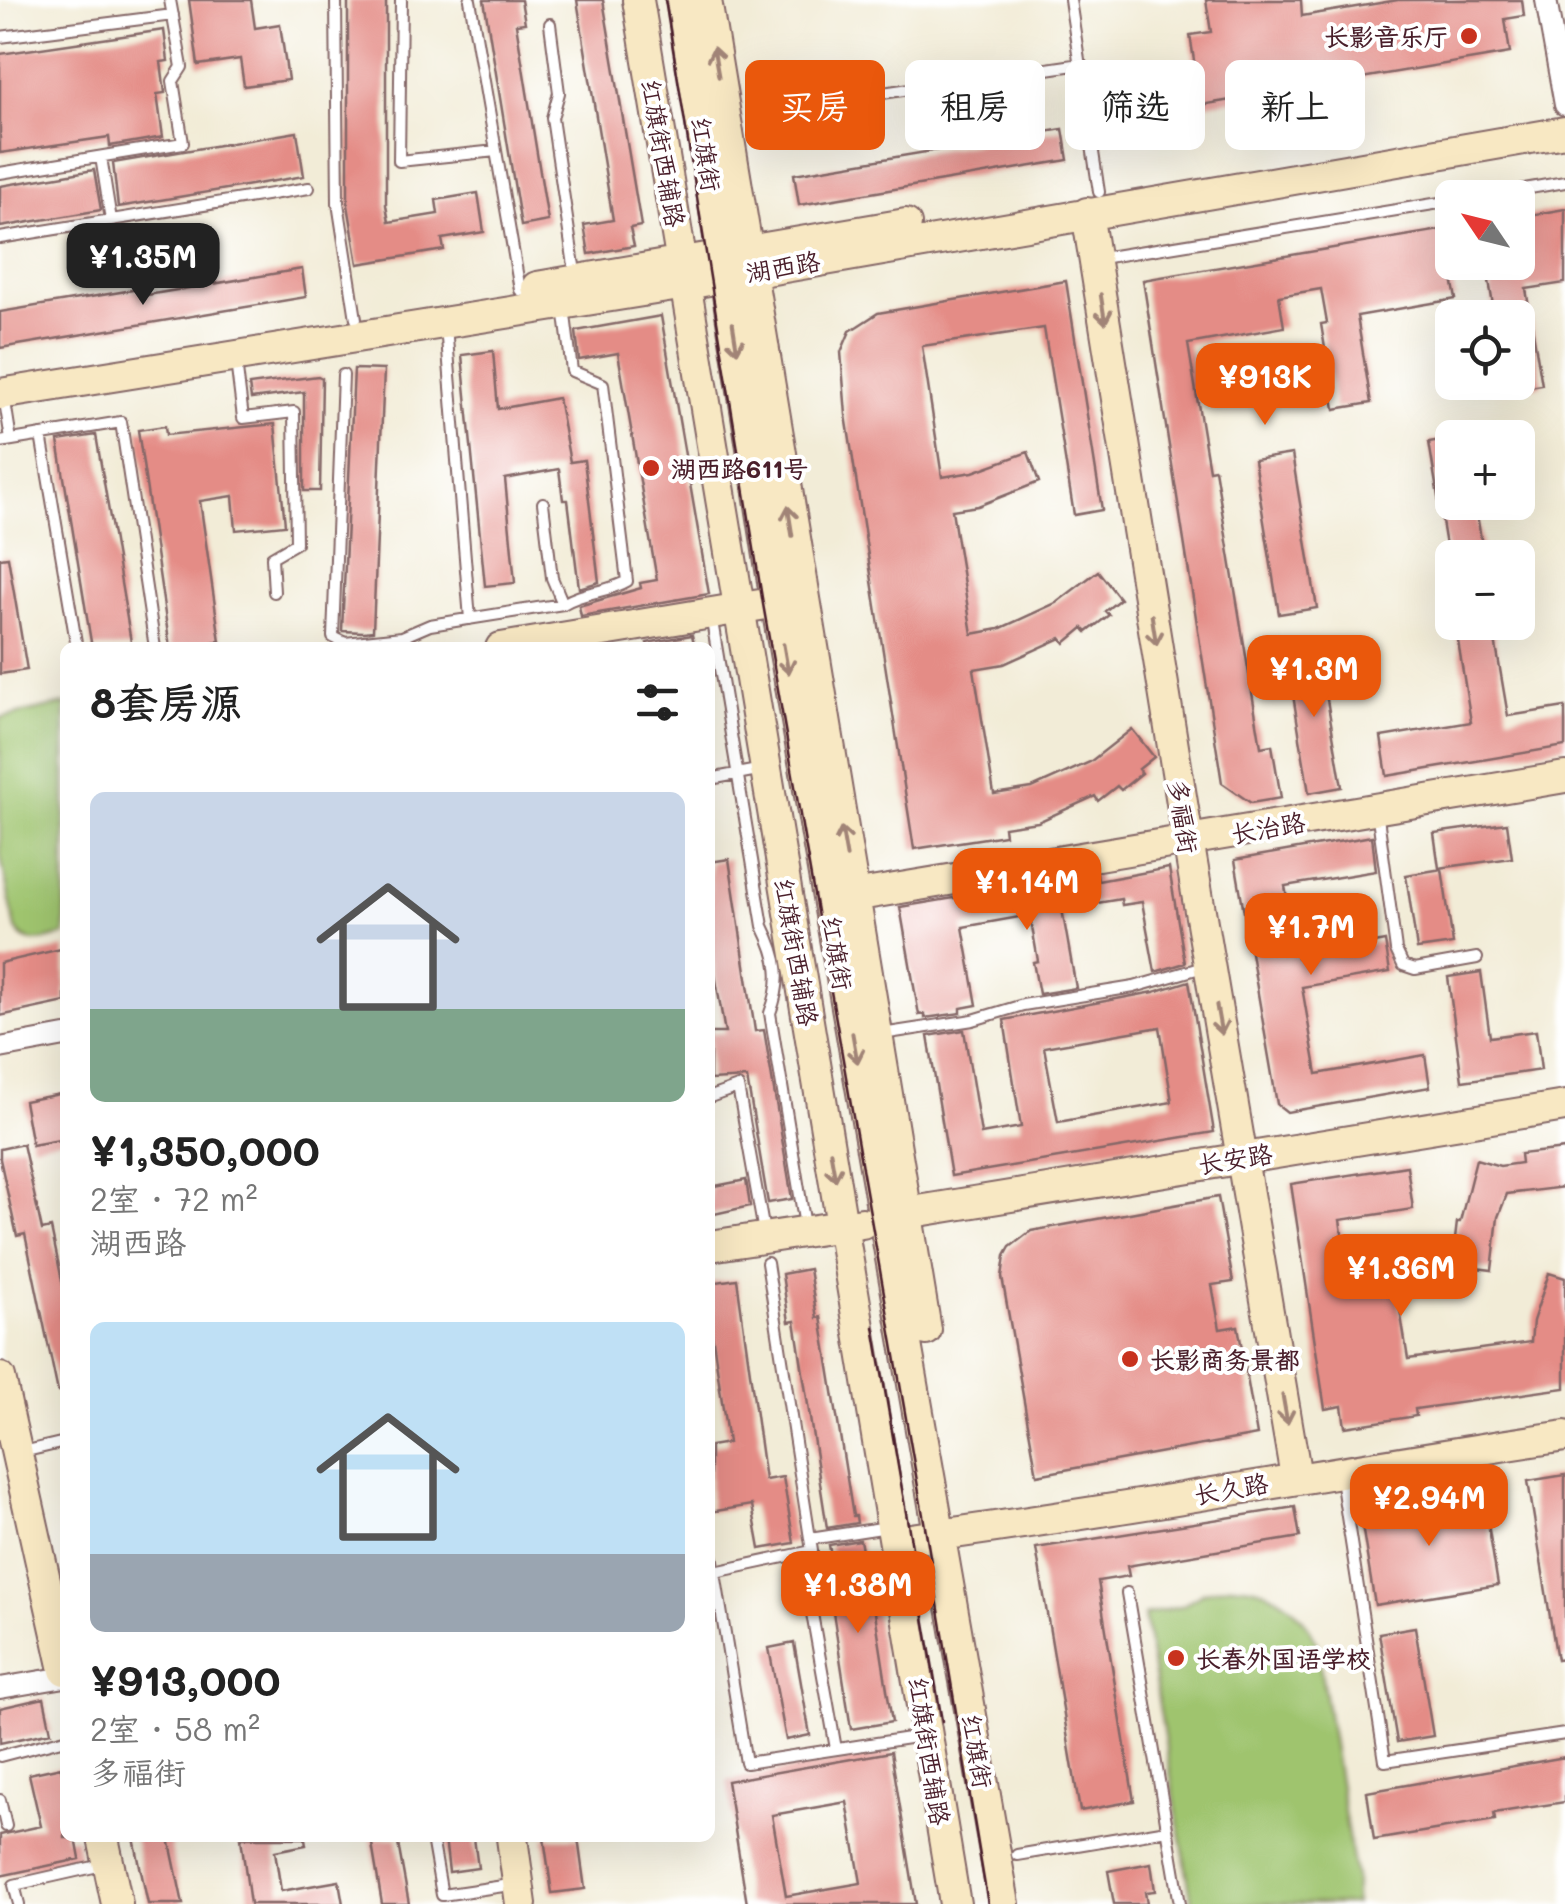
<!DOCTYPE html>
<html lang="zh">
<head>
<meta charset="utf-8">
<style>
  :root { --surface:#fff; --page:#f6f6f6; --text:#222; --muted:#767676; --accent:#ea580c }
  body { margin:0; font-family:Mali,"LXGW WenKai TC",sans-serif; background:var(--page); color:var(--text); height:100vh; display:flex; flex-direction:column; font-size:38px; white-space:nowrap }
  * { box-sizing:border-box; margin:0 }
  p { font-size:32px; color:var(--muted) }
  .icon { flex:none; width:55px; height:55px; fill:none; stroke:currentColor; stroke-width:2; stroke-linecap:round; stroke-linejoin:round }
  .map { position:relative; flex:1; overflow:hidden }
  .details { position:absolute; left:60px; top:642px; width:655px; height:1200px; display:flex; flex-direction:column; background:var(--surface); border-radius:15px; box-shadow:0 10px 40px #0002 }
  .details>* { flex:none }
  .banner { position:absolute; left:745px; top:60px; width:670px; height:90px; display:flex; gap:20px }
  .needle { width:65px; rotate:305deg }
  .fabs { position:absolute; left:1435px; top:180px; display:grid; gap:20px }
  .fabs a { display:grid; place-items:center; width:100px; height:100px; border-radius:15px; background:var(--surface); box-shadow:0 10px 40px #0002; font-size:50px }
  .price { position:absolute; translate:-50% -85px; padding:0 22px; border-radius:20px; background:var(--accent); color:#fff; font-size:32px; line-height:65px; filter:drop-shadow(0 2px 5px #0008) }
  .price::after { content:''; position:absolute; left:50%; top:60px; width:30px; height:22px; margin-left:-15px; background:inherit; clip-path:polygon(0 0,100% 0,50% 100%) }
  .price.current { background:#222; color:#fff }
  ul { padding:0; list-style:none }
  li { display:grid; align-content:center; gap:20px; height:530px; padding:0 30px }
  li span { display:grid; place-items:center; height:310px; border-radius:15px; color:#555 }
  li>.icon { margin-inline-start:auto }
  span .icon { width:180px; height:180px; fill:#fffc; stroke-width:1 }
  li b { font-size:42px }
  h2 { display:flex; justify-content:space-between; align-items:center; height:120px; padding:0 30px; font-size:42px }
  .chip { padding:0 35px; border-radius:15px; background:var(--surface); box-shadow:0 10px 40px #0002; font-size:35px; line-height:90px }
  .chip.current { background:var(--accent); color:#fff }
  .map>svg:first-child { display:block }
  .green { fill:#9fc46e; stroke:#74724c; stroke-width:2.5 }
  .building { fill:#e48c86; fill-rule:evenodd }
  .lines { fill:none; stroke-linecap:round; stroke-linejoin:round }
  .lane-casing { stroke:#856767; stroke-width:14 }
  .street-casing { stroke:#856767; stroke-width:24 }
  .secondary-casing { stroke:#856767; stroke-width:34 }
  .lane { stroke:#fff; stroke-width:10 }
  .street { stroke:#fff; stroke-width:20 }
  .secondary { stroke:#f8e8c3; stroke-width:30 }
  .tram { stroke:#4a1f2b; stroke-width:2.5 }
  .oneway { stroke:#a18477 }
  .poi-dot { fill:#c8321e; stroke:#fff; stroke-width:4 }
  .labels { text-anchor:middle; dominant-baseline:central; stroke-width:8; stroke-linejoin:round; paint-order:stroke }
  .poi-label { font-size:25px; font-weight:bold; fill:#4a1f2b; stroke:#fff; text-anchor:start }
  .street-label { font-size:25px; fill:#4a1f2b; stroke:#fff }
</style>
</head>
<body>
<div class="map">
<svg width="1565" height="1904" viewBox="0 0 1565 1904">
  <rect width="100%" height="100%" fill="#fff"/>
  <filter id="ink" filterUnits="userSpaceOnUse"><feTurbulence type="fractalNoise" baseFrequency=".01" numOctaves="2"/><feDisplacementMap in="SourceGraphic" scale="20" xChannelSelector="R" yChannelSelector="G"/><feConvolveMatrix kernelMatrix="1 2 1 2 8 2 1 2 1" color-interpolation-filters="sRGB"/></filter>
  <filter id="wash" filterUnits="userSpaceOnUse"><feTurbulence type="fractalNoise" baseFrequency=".0048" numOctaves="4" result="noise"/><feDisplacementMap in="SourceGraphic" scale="40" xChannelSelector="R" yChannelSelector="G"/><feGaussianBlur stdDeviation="2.25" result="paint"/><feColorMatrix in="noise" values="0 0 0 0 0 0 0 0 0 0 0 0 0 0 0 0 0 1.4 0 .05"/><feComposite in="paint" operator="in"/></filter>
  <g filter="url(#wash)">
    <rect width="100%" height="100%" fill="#f2ecd7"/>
    <path class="green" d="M65,704V935C46,939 28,949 16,929L0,854V718Z
      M1232,1585C1272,1586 1299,1605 1316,1641L1355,1878V1904H1192L1144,1615L1182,1606L1202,1593Z"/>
    <g id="blocks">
      <path class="building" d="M189,0H251L255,28L280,24L288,80L244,86L240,59L198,65Z
        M348,0H386V205L389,222L438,214L436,200L478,193L484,232L442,239L444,250L358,264L348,205Z
        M484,0H521L525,23L516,24L548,221L521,226Z
        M577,0H603L641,226L630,228L634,246L589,254L584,225L613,220Z
        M1206,0H1301L1302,16L1398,0H1522L1524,16L1505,19L1510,53L1201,105L1190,35L1211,32Z
        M164,30L168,61L161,62L165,93L157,94L163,137L110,146L109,137L0,153V54Z
        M1063,129L1068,160L799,205L794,174Z
        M297,132L304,176L118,207L113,163Z
        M94,170L101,210L0,227V186Z
        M1565,209V283L1526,289L1542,385L1518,389V318H1495L1486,262H1518V217Z
        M1452,228L1450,268L1456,299L1357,316L1371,403L1335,409L1321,324L1327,323L1321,289L1279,296L1284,327L1188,344L1209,470L1215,469L1261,747L1272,745L1281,798L1251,803L1222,783L1143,280Z
        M302,269L306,297L0,348V312L145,288L147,295Z
        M1066,281L1102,510L1074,515L1044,328L922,346L942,477L973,472L1028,452L1039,482L978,506L952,510L972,634L999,629L1056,603L1098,571L1120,599L1105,611L1109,615L1087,632L1083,628L1065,643L1061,638L1004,664L974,669L994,794L1032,788L1090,762L1132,729L1154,757L1139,769L1142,773L1121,790L1117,786L1098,801L1095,796L1038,822L1004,827L1005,835L914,849L846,415L841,352L850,331L878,313Z
        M661,316L709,594L581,616L579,606L641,588L640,583L657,580L618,353L579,360L576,331Z
        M493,351L498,409L558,398L570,462L584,460L599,582L579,588L568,500H563L559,469L505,479L515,583L485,586L462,355Z
        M354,369L384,370L373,631L364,632L342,631Z
        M318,376L322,378L320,491H304V392L251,399L249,385Z
        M275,424L285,525L236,530L233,496L200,501L220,641L170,648L138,430L165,426L166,435Z
        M96,435L132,648H92L58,441Z
        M1452,438V502H1475L1484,558H1448L1429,442Z
        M1292,454L1317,608L1279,614L1254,460Z
        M8,557L27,670L0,674V558Z
        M1455,622H1492L1508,716L1565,707V746L1387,776L1381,737L1471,722Z
        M692,635L695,648H648L647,643Z
        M1318,647L1342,787L1309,793L1286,652Z
        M1507,823L1512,858L1439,868L1434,833Z
        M1372,836L1376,871L1285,886L1297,957L1385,941L1390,972L1302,987L1317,1074L1425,1055L1430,1087L1287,1112L1277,1104L1235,860Z
        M729,859L755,1031L764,1030L792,1199L768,1203L747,1078L710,1080V1033H725L710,945V862Z
        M1169,868L1185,963L1155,972L1142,902L1122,905L1121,899L1062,909L1076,988L1039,994L1033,962L1038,961L1030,915L963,927L977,1005L961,1008V1013L925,1018V1014L919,1015L900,907L1097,874L1098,881Z
        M1442,869L1453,944L1417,949L1406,875Z
        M65,948V1002L0,1016V963Z
        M1481,972L1490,1037L1536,1031L1541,1070L1462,1081L1448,977Z
        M1189,981L1214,1132L951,1176L928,1036L964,1030L981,1134L1021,1127L1004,1020L1154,992ZM1160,1027L1172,1102L1058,1122L1044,1047Z
        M65,1093V1139L32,1145L24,1101Z
        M23,1144L42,1230L51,1228L65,1295V1391L58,1392L25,1234L17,1236L0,1159V1149Z
        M1565,1149V1187L1507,1194L1498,1217L1492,1270L1452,1265L1457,1222H1460L1476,1159L1500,1166L1521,1163L1520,1154Z
        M1407,1166L1413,1209L1340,1220L1350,1286L1395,1279L1408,1359L1531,1342L1533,1321L1549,1273L1565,1278V1388L1415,1409L1416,1416L1345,1427L1342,1406L1325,1409L1291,1184Z
        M746,1180L750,1206L710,1215V1187Z
        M1218,1197L1233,1282L1212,1285L1220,1329L1238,1326L1257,1435L1037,1475L1002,1277L1005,1256L1010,1247L1031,1231Z
        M809,1269L817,1318L821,1317L853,1516H856L857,1523L827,1528L795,1321L789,1322L782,1274Z
        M737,1279L765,1480L783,1477L794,1543L760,1549L752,1505L710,1512V1446L728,1443L710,1319V1283Z
        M1565,1475V1659L1557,1660L1528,1481Z
        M1483,1493L1498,1585L1375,1605L1360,1513Z
        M1295,1507L1300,1537L1127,1566L1129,1576L1098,1581L1134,1801L1080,1811L1036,1548Z
        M860,1540L864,1561H867L892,1722L851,1729L826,1567L833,1566L829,1545Z
        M1415,1627L1433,1736L1397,1742L1379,1633Z
        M794,1643L810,1735L786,1740L769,1648Z
        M44,1698L51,1732L0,1743V1708Z
        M891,1752L916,1904H747L727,1781ZM847,1802L861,1883L786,1896L772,1815Z
        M1565,1757V1802L1494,1813L1495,1820L1374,1840L1367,1792Z
        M61,1767L65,1787V1838H76L80,1859L0,1876V1835L41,1826L29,1774Z
        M134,1838H169L183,1904H148Z
        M241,1838H305L306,1845L275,1851L281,1891L339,1881L343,1904H250Z
        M371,1838H397L409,1904H382Z
        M445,1838H474L478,1868L449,1872Z
        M544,1838H578L585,1889L552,1893Z
        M1151,1863L1155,1891L1145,1892L1147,1904H1114L1108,1871Z"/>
    </g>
  </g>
  <g filter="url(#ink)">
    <use href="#blocks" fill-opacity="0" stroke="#856767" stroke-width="2.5"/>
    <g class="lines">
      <defs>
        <path id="lane" d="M336,0L338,203L356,319
          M401,0L399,161L496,151
          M470,0L520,290
          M1070,0L1099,192
          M550,24L559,93L552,118L576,279
          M0,37L173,15
          M821,102L1081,64
          M101,157L111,220
          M0,173L183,143L173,81L182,67L170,0
          M1472,198L1565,182
          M0,238L309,188
          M1095,259L1452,201
          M446,326L470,619
          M236,361L243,418L294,412L296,543L272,557L274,592
          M343,375L333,637L345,643L402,637L430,625L563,604C583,591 607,593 627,581L603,384L572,371L564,307
          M4,395L11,440
          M41,435L77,648
          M0,442L121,422L155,648
          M543,503L552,578L563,604
          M711,615L763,926C779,958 783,980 770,1013L805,1226
          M710,779L763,769
          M1377,810L1396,950L1403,965L1415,969L1477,958
          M882,1034L973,1020L1023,1005L1134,987L1207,966
          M710,1097L738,1087L764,1232
          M767,1263L812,1551L805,1574L836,1749
          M18,1453L65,1442
          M1341,1478L1385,1761L1565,1734
          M810,1539L888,1527
          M711,1548L746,1763L922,1736
          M715,1572L812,1551
          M1127,1593L1180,1904
          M0,1756L65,1739
          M0,1800L6,1826
          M432,1838L442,1895L517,1884
          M1017,1855L1167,1830
          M19,1904L14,1885L107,1864"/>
        <path id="street" d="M1546,0L1565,105
          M0,1048L65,1036
          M0,1688L65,1677"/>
        <path id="secondary" d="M638,0L955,1904
          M682,0L776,601L1004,1904
          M706,0L926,1330
          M1087,213L1188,840L1296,1477
          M537,287L906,224
          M0,394L686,284L1565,132
          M501,648L760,605
          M853,896L1565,777
          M906,1213L1565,1106
          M710,1246L862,1223
          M0,1378L65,1670
          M896,1541C1120,1511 1342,1470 1565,1436
          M103,1838L117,1904
          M512,1838L521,1904"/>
      </defs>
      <use href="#lane" class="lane-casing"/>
      <use href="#street" class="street-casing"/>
      <use href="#secondary" class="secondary-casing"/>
      <use href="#lane" class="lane"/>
      <use href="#street" class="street"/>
      <use href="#secondary" class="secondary"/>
      <path class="tram" d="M665,0L763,604L927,1538L988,1904
        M874,1327L942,1721"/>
    </g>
    <defs><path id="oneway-shaft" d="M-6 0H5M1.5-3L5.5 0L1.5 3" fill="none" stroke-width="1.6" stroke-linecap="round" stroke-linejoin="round" transform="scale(2.5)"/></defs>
    <g class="oneway">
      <use href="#oneway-shaft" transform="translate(716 62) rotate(-100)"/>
      <use href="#oneway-shaft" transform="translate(1103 309) rotate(81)"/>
      <use href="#oneway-shaft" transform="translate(735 338) rotate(81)"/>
      <use href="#oneway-shaft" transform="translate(790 521) rotate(-99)"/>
      <use href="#oneway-shaft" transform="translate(1154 630) rotate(81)"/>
      <use href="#oneway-shaft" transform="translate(786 659) rotate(80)"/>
      <use href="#oneway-shaft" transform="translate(844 842) rotate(-100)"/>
      <use href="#oneway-shaft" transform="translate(1219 1020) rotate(80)"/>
      <use href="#oneway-shaft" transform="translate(855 1048) rotate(80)"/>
      <use href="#oneway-shaft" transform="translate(833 1166) rotate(80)"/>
      <use href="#oneway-shaft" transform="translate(1285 1409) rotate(80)"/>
    </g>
  </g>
  <g class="poi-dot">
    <circle cx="1469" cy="36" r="10"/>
    <circle cx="651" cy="468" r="10"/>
    <circle cx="1130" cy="1359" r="10"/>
    <circle cx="1176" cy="1658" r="10"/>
  </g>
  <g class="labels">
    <g class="poi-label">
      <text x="1449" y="36" text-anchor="end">长影音乐厅</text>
      <text x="671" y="468">湖西路611号</text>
      <text x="1150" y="1359">长影商务景都</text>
      <text x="1196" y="1658">长春外国语学校</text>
    </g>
    <g class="street-label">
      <text transform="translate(664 153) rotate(80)">红旗街西辅路</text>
      <text transform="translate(707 154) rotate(81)">红旗街</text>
      <text transform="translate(783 266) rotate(-10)">湖西路</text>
      <text transform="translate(1184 816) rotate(81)">多福街</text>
      <text transform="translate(1268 827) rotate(-10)">长治路</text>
      <text transform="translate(797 952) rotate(80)">红旗街西辅路</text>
      <text transform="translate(838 953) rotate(80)">红旗街</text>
      <text transform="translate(1235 1158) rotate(-9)">长安路</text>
      <text transform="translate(1231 1488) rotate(-10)">长久路</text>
      <text transform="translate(930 1751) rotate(81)">红旗街西辅路</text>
      <text transform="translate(978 1751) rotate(80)">红旗街</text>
    </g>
  </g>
</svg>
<div class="fabs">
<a><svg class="needle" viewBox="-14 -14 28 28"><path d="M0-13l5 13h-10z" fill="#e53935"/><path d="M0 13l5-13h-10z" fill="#767676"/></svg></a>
<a><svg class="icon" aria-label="locate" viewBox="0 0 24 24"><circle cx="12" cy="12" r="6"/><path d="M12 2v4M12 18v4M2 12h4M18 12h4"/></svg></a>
<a>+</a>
<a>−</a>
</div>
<b class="price current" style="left:143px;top:308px">¥1.35M</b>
<b class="price" style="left:1265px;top:428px">¥913K</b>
<b class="price" style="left:1314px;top:720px">¥1.3M</b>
<b class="price" style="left:1027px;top:933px">¥1.14M</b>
<b class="price" style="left:1311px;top:978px">¥1.7M</b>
<b class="price" style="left:1401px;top:1319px">¥1.36M</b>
<b class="price" style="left:1429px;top:1549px">¥2.94M</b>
<b class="price" style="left:858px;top:1636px">¥1.38M</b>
<div class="banner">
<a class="chip current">买房</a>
<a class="chip">租房</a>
<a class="chip">筛选</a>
<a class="chip">新上</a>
</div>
<section class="details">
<h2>8套房源<svg class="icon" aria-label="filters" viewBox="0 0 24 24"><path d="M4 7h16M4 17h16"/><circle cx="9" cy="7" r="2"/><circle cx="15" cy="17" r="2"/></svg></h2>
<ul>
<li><span style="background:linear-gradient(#c9d6e8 70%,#7fa58c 0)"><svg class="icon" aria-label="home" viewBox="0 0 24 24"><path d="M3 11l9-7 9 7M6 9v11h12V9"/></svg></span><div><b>¥1,350,000</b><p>2室 · 72 m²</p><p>湖西路</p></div></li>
<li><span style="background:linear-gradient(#bfe0f5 75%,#9aa5b1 0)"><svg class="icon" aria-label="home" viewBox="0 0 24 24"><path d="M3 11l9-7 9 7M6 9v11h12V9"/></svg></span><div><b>¥913,000</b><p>2室 · 58 m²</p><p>多福街</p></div></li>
</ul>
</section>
</div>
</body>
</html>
